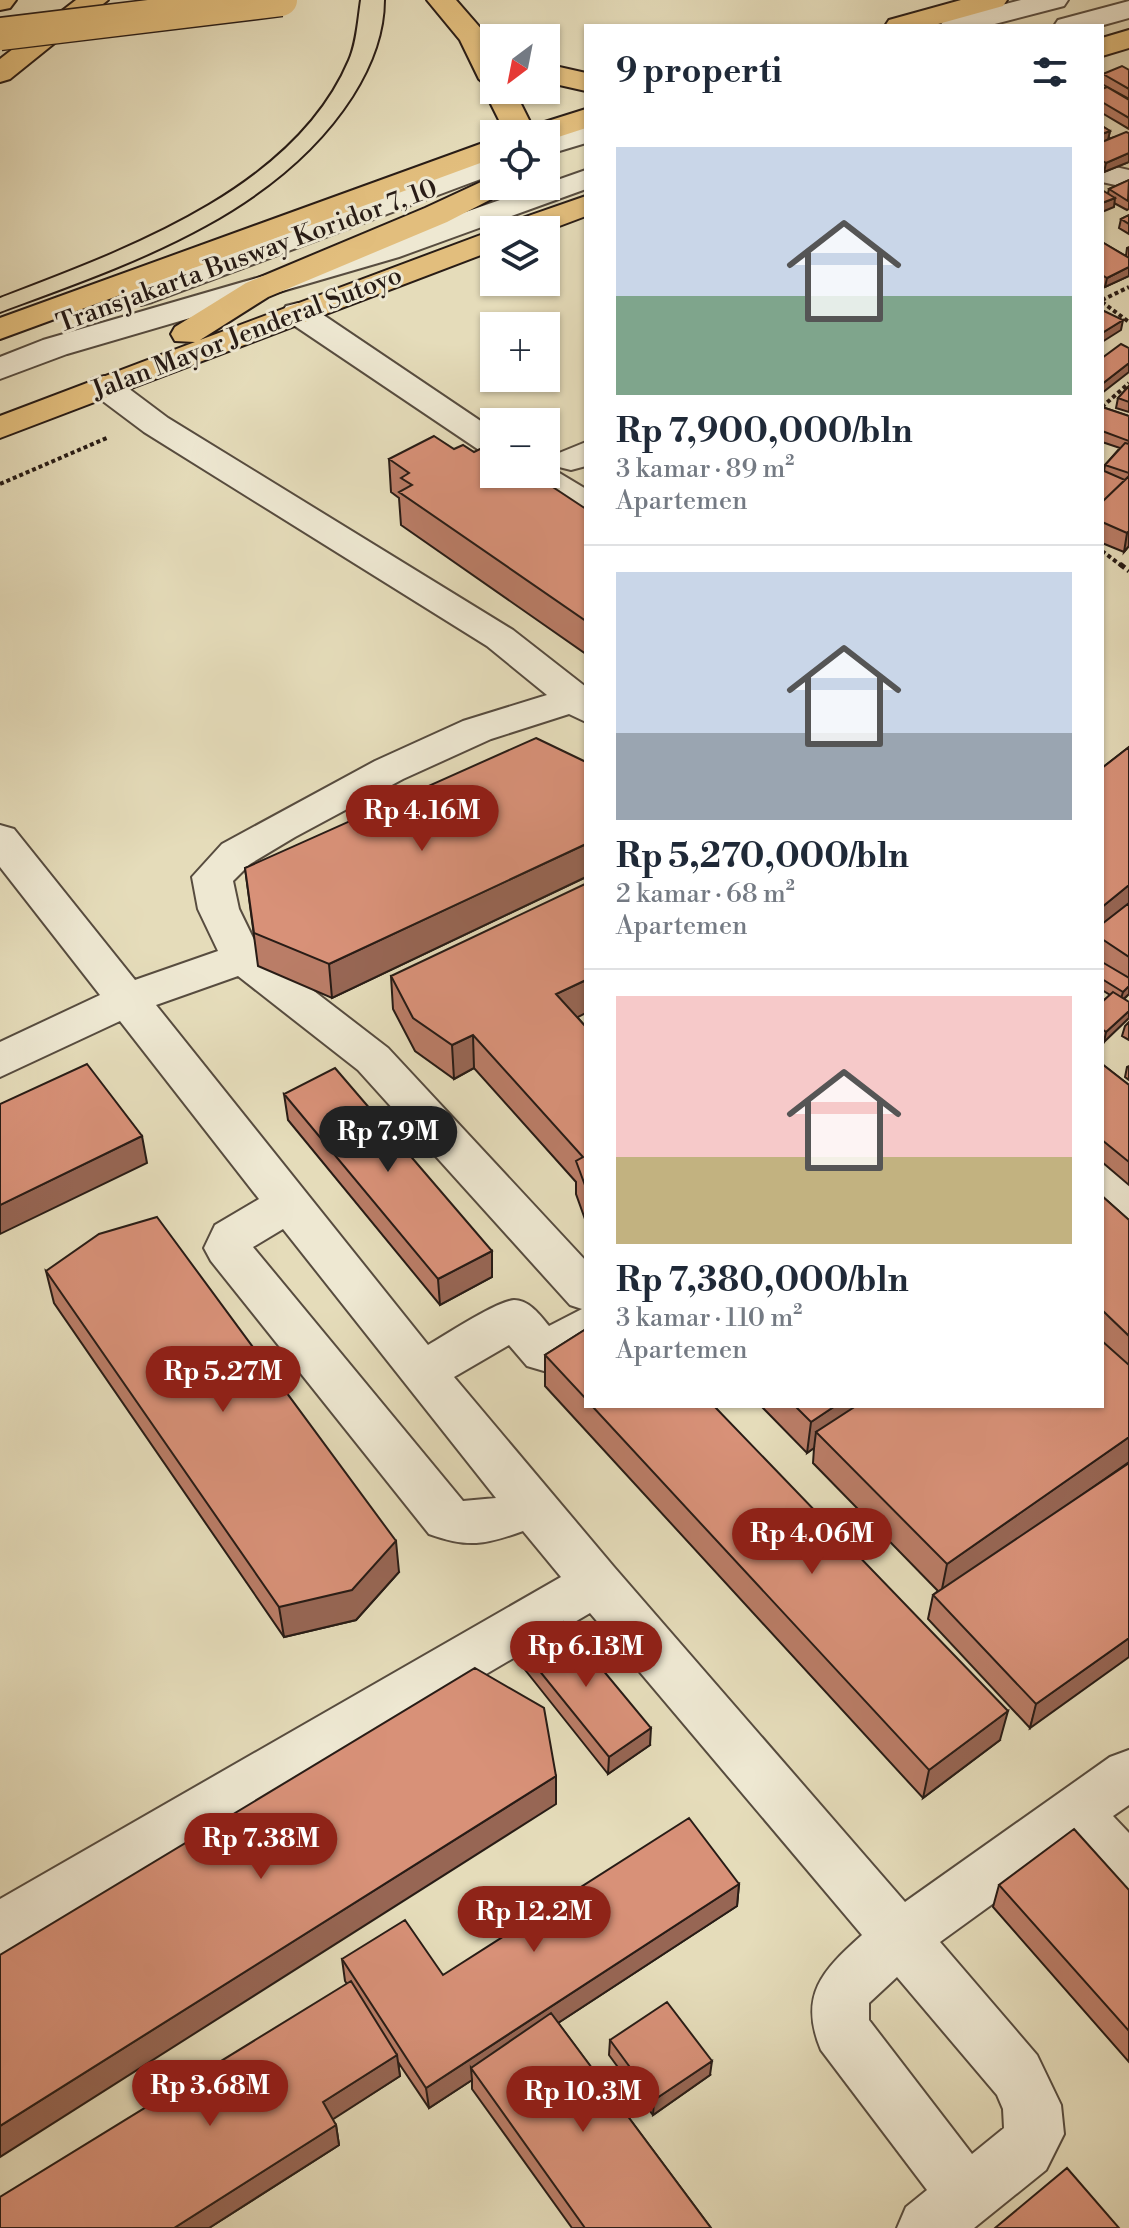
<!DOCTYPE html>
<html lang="id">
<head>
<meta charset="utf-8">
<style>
  :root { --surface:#fff; --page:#f6f6f7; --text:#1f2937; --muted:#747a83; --line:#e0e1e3; --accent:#8f2418 }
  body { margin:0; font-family:"Libre Bodoni",serif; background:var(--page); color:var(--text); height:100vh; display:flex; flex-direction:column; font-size:30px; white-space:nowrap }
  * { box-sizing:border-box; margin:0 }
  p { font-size:26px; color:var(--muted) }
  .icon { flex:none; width:44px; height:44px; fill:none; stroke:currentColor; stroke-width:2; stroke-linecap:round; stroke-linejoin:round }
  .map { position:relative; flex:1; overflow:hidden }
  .details { position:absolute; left:584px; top:24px; width:520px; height:1384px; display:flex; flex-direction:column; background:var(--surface); border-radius:0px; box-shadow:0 2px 6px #0004 }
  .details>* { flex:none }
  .needle { width:52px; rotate:212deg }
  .fabs { position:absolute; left:480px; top:24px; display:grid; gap:16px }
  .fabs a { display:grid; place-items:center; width:80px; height:80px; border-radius:0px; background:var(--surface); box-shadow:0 2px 6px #0004; font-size:40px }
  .price { position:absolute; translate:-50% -68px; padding:0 18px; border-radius:28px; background:var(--accent); color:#fff; font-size:26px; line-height:52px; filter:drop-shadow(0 2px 4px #0008) }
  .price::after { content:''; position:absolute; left:50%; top:48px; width:24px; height:18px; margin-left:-12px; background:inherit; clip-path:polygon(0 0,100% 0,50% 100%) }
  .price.active { background:#222; color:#fff }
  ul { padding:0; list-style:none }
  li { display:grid; align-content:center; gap:16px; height:424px; padding:0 32px }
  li+li { border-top:2px solid var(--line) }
  li span { display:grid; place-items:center; height:248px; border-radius:0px; color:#555 }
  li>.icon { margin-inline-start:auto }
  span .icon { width:144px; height:144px; fill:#fffc; stroke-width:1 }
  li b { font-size:34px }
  h2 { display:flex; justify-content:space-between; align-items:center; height:96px; padding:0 32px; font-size:34px }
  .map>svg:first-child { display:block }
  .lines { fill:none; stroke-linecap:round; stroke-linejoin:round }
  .minor-casing { stroke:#574c3f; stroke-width:4 }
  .highway-casing { stroke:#281c16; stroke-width:4 }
  .path-far1 { stroke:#281c16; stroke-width:4; stroke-dasharray:4 3; stroke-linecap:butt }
  .path { stroke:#281c16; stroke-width:5; stroke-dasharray:6 4; stroke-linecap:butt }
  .minor { fill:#eee8d2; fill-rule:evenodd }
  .highway { fill:#e2be7d; fill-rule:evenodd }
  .tram { stroke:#281c16; stroke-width:2 }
  .highway-bridge-casing { stroke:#281c16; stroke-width:35; stroke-linecap:butt }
  .highway-bridge { stroke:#e2be7d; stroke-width:32 }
  .wall { fill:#ba7d67; stroke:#281c16; stroke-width:2 }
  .shaded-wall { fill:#976654; stroke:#281c16; stroke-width:2 }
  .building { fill:#d89178; stroke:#281c16; stroke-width:2 }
  .labels { text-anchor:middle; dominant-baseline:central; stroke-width:6; stroke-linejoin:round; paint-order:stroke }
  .far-street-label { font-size:26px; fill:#281c16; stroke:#eee8d2 }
</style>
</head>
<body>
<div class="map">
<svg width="1129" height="2228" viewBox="0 0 1129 2228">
  <rect width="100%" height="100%" fill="#e5dcba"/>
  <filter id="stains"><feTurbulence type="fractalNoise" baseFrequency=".0025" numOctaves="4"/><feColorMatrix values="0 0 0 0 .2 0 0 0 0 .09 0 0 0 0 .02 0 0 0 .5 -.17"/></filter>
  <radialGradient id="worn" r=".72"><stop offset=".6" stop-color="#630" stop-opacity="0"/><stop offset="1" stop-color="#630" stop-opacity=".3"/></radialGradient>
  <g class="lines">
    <defs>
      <path id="minor" d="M1021,0H1068L1064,6L987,26H940L944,20Z
        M1129,1V18L1100,26H1054L1058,20Z
        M586,124V143L546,155V136Z
        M494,155V174L152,302L141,305L130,302L125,295L130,288Z
        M1102,164L1129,170V188L1102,182Z
        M586,170V189L399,257L67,354L0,379V357L43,340L377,243Z
        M298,303L310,306L494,430V455L482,452L286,320L282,313L286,306Z
        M104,376L116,379L168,418L513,630L586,687V722L569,714L491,739L403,779L295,837L250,864L233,881L239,909L258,948L388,1048L586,1261V1350L544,1371L527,1366L509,1345L454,1377L614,1567L905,1902L1110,1757L1129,1750V1805L1113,1816L1129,1833V1897L1110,1889L1071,1847L940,1942L1037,2055L1061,2105L1064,2134L1046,2170L974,2228H897L906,2207L927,2190L821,2050C798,1995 823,1970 862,1935L590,1613L20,1948L0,1956V1899L561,1577L523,1531C485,1545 468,1548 429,1534L211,1261L204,1248L215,1225L259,1199L120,1021L0,1077V1042L100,995L0,867V825L14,829L135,980L218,951L198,909L192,877L222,844L375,761L463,721L547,695L487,646L144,432L92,393L87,386L92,379ZM238,976L358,1070L570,1305L582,1309L549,1326C540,1315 529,1300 514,1300C497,1301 445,1335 428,1345L156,1005ZM283,1229L496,1498L463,1501L253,1247ZM897,1977L997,2095L1003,2109L1004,2128L972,2154L869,2020V2003Z
        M586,442V466L571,470L559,467L554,460L559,453Z
        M546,465L586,489V516L574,513L527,481L522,474H546Z
        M1102,1161L1118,1166L1129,1176V1221L1113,1215L1102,1205Z"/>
      <path id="highway" d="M0,0H16L10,8L0,10Z
        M76,0H108L10,79L0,82V59Z
        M427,0H456L483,31L494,50V90H514L532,126L586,109V128L546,141V134H506L484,90L487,86L479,79L460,40Z
        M961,0H1007L1003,6L931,26H885L889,20Z
        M1129,30V48L1102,56V38Z
        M546,64L586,73V91L546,82Z
        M494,139V158L0,339V318Z
        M494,176V186H509L505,192L447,222L268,297L200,340L494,230V250L0,438V416L195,342L175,341L171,334L175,327L246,283L425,208Z
        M586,196V216L546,231L503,230L508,223Z"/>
    </defs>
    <use href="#minor" class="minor-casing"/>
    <use href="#highway" class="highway-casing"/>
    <path class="path-far1" d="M1102,300L1129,287
      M1102,302L1129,322
      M1102,407L1129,383
      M0,484L109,437
      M1102,551L1122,566"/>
    <path class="path" d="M1120,564L1129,571"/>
    <use href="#minor" class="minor"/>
    <use href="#highway" class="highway"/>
    <path class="tram" d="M0,297C122,250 293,190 348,60C356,42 357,19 360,0
      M0,313C127,266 276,217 353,97C372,67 385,36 385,0"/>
    <defs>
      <path id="highway-bridge" d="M0,34L281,0"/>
    </defs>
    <use href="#highway-bridge" class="highway-bridge-casing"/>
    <use href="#highway-bridge" class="highway-bridge"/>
  </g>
  <path class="wall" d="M1129,70V99L1102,84L1103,74Z
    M1102,89L1129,100V129L1102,113Z
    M1102,126L1110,131L1108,139L1129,133V162L1104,172L1102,171Z
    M1129,180V209L1127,210L1114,203V207L1108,193L1109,189Z
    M1129,215V234L1119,228L1121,219Z
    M1102,242L1126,256L1127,248L1129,247V276L1105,287L1102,286Z
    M1129,386V412L1116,408L1118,398Z
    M1102,407L1129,416V546L1124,552L1102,543V470L1104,471L1105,465L1120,448L1102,442Z
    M454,449L474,452L586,509V654L401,525L399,498L391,492L389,459Z
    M1129,747V994L1124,999L1104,1042L1102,1040V1002L1110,995L1102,990V768Z
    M586,762V877L332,998L258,966L245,868Z
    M391,976L577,1017L586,1027V1222L576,1194V1182L474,1068L454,1079L415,1051L393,1009Z
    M1129,1022V1040L1122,1036L1125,1026Z
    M1102,1064L1129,1085V1185L1102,1162Z
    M1129,1066V1080L1125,1077L1127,1067Z
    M284,1094L492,1251V1277L440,1305L288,1120Z
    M1102,1196L1129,1220V1462L1099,1483L1030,1728L928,1619L933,1595L938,1591L813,1463L814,1448L807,1453L761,1406H1102Z
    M46,1271L399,1572L356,1620L284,1637L54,1303Z
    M586,1329V1406H714L1000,1740L923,1798L545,1386V1355Z
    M521,1648L650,1745L608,1774L522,1666Z
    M739,1884L737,1906L558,2023L711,2228H572L472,2089V2080L429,2108L398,2062L400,2076L332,2119L336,2125L339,2145L209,2228L347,1984L345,1981L342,1959L443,1975Z
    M999,1885L1129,1890V2062L993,1907Z
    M610,2040L710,2075L653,2115L609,2055Z"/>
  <path class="shaded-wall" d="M1110,131L1108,140L1102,143V134Z
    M1129,153V162L1104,172L1106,163Z
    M1115,198L1114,207L1102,212V203Z
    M1129,267V276L1105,287L1107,278Z
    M1123,320L1121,330L1102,342V333Z
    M1129,363V372L1102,393V384Z
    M1129,531V546L1124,552L1127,533Z
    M586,844V877L332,998L329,964Z
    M1129,885V912L1102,935V907Z
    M586,980V1013L556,1028V994Z
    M1129,986V994L1120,1002L1123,992Z
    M1129,1011V1018L1104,1042L1106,1032Z
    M473,1035L474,1068L454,1079L452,1045Z
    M142,1136L147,1163L0,1234V1205Z
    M492,1251V1277L440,1305L438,1279Z
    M835,1406H878L816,1432L814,1448L807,1453L811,1422Z
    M1129,1437V1462L941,1594L947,1564Z
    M396,1541L399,1572L356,1620L284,1637L279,1607Z
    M1129,1638V1657L1030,1728L1036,1704Z
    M1008,1711L1000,1740L923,1798L929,1770Z
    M651,1728L650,1745L608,1774L609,1757Z
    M556,1776V1804L0,2157V2126Z
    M739,1884L737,1906L477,2076L471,2068L472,2080L429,2108L426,2088Z
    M397,2055L400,2076L327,2123L323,2102Z
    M712,2061L710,2075L653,2115L654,2100Z
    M336,2125L339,2145L209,2228H174Z"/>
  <path class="building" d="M1122,66L1129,70V89L1103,74Z
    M1107,87L1129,100V118L1102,102V89Z
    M1102,126L1110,131L1102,134Z
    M1126,132L1129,133V153L1106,163L1102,161V142Z
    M1129,180L1128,201L1109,189Z
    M1102,190L1115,198L1102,203Z
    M1129,215V224L1121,219Z
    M1102,242L1129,258V267L1107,278L1102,275Z
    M1102,310L1123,320L1102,333Z
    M1121,344L1129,348V363L1102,384V358Z
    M1129,386V402L1118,398Z
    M1102,407L1129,416V441L1102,431Z
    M434,436L454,449L463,445L474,452L488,445L494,448V474H533L586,509V621L399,492L412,485L401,478L409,473L389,459Z
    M1125,443L1129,444V473L1105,465Z
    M1102,470L1125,480L1102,502Z
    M1129,476V531L1127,533L1102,522V502Z
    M536,738L586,762V844L329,964L254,933L245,868Z
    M1129,747V885L1102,907V768Z
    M585,884L586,885V980L556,994L586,1027V1188L576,1161L583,1157L473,1035L452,1045L413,1018L391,976Z
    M1129,903V957L1102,939V924Z
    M1102,962L1129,978V986L1123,992L1102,979Z
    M1113,992L1129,1002V1011L1106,1032L1102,1029V1002Z
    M87,1064L142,1136L0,1205V1104Z
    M1102,1064L1129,1085V1162L1102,1140Z
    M335,1068L492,1251L438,1279L284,1094Z
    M1102,1196L1129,1220V1336L1102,1310Z
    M157,1217L396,1541L352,1590L279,1607L46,1271L99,1234Z
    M586,1329V1399L545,1355Z
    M1102,1341L1129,1365V1437L947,1564L816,1432L856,1406H1102Z
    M592,1406H714L1008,1711L929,1770Z
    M795,1406H835L811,1422Z
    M1129,1463V1638L1036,1704L933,1595Z
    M563,1622L651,1728L609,1757L521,1648Z
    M475,1668L544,1708L556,1776L0,2126V1955Z
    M689,1818L739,1884L426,2088L342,1959L405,1920L443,1975Z
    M1074,1829L1129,1890V2031L999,1885Z
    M351,1981L397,2055L323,2102L336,2125L174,2228H0V2197Z
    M667,2002L712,2061L654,2100L610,2040Z
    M551,2013L711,2228H585L471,2068Z
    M1067,2168L1119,2228H995Z"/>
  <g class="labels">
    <g class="far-street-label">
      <text transform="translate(247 256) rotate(-20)">Transjakarta Busway Koridor 7, 10</text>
      <text transform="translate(247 333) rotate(-21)">Jalan Mayor Jenderal Sutoyo</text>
    </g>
  </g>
  <rect width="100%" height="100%" filter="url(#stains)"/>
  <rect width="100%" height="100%" fill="url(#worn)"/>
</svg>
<div class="fabs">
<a><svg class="needle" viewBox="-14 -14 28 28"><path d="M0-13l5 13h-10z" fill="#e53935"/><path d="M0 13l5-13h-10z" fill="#747a83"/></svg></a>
<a><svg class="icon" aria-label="locate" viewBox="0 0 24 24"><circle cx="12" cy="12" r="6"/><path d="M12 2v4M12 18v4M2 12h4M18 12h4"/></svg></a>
<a><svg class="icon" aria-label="layers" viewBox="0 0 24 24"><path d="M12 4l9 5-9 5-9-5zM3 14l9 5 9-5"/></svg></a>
<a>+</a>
<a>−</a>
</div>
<b class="price" style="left:422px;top:853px">Rp 4.16M</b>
<b class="price active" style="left:388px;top:1174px">Rp 7.9M</b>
<b class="price" style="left:223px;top:1414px">Rp 5.27M</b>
<b class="price" style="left:812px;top:1576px">Rp 4.06M</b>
<b class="price" style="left:586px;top:1689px">Rp 6.13M</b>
<b class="price" style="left:261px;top:1881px">Rp 7.38M</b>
<b class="price" style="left:534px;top:1954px">Rp 12.2M</b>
<b class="price" style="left:210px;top:2128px">Rp 3.68M</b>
<b class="price" style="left:583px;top:2134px">Rp 10.3M</b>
<section class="details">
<h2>9 properti<svg class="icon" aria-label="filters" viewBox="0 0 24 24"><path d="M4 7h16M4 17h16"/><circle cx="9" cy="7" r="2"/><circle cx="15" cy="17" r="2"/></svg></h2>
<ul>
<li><span style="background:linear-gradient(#c9d6e8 60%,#7fa58c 0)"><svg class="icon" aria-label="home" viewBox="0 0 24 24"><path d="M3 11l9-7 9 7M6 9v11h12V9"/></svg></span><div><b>Rp 7,900,000/bln</b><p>3 kamar · 89 m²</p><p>Apartemen</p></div></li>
<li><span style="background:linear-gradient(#c9d6e8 65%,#9aa5b1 0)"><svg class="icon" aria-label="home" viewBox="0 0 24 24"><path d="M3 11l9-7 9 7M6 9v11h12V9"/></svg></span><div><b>Rp 5,270,000/bln</b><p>2 kamar · 68 m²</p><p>Apartemen</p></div></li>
<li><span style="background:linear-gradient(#f6c9c9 65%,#c2b280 0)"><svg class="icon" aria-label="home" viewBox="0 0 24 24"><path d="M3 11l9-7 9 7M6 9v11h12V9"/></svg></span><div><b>Rp 7,380,000/bln</b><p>3 kamar · 110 m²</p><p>Apartemen</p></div></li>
</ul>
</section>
</div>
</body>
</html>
